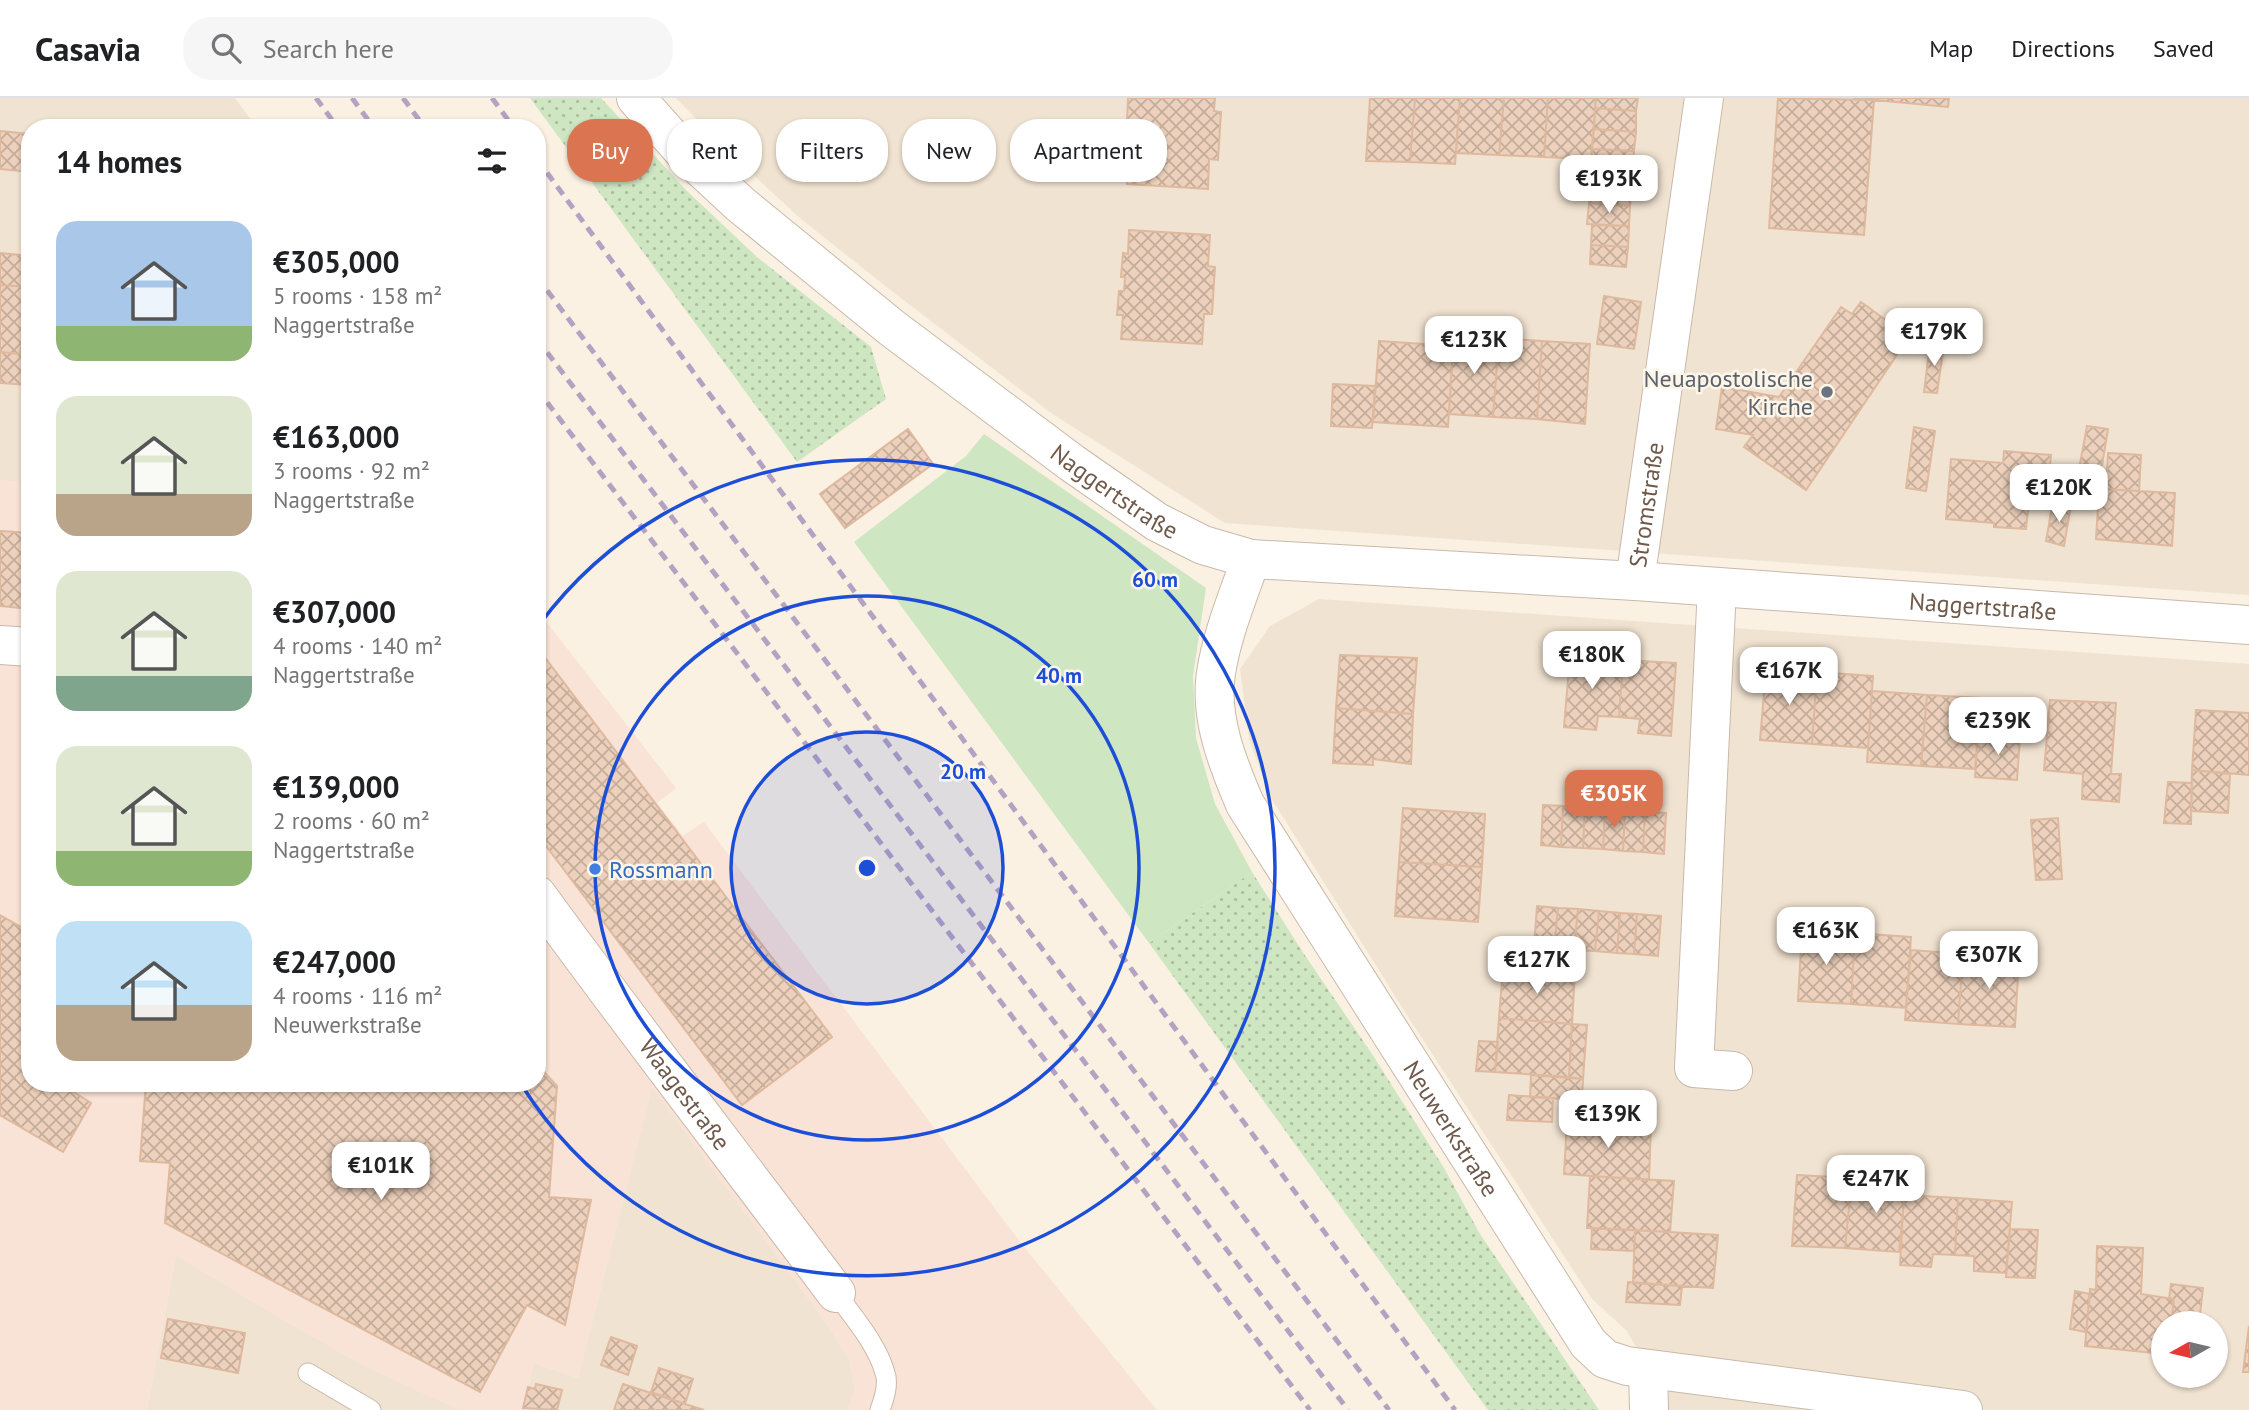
<!DOCTYPE html>
<html lang="en">
<head>
<meta charset="utf-8">
<style>
  :root { --surface:#fff; --page:#f6f6f6; --text:#202124; --muted:#757577; --line:#e0e0e0; --accent:#db7450 }
  body { margin:0; font-family:"PT Sans",sans-serif; background:var(--page); color:var(--text); height:100vh; display:flex; flex-direction:column; font-size:26px; white-space:nowrap }
  * { box-sizing:border-box; margin:0 }
  p { font-size:23px; color:var(--muted) }
  .icon { flex:none; width:38px; height:38px; fill:none; stroke:currentColor; stroke-width:2; stroke-linecap:round; stroke-linejoin:round }
  .map { position:relative; flex:1; overflow:hidden }
  .sheet { position:absolute; left:21px; top:21px; width:525px; height:973px; display:flex; flex-direction:column; background:var(--surface); border-radius:28px; box-shadow:0 2px 5px #0004 }
  .sheet>* { flex:none }
  .banner { position:absolute; left:567px; top:21px; width:665px; height:63px; display:flex; gap:14px }
  .needle { width:46px; rotate:262deg }
  .tools { position:absolute; left:2151px; top:1213px; display:grid; gap:14px }
  .tools a { display:grid; place-items:center; width:77px; height:77px; border-radius:50%; background:var(--surface); box-shadow:0 2px 5px #0004; font-size:35px }
  .price { position:absolute; translate:-50% -60px; padding:0 16px; border-radius:14px; background:#fff; color:#222; font-size:23px; line-height:46px; filter:drop-shadow(0 2px 4px #0008) }
  .price::after { content:''; position:absolute; left:50%; top:42px; width:21px; height:16px; margin-left:-10px; background:inherit; clip-path:polygon(0 0,100% 0,50% 100%) }
  .price.active { background:var(--accent); color:#fff }
  ul { padding:0; list-style:none }
  li { display:flex; align-items:center; gap:21px; height:175px; padding:0 35px }
  li span { display:grid; place-items:center; flex:none; width:196px; height:140px; border-radius:21px; color:#555 }
  li>.icon { margin-inline-start:auto }
  span .icon { width:84px; height:84px; fill:#fffc; stroke-width:1 }
  li b { font-size:30px }
  h2 { display:flex; justify-content:space-between; align-items:center; height:84px; padding:0 35px; font-size:30px }
  .tag { padding:0 24px; border-radius:28px; background:var(--surface); box-shadow:0 2px 5px #0004; font-size:24px; line-height:63px }
  .tag.active { background:var(--accent); color:#fff }
  header { display:flex; align-items:center; gap:42px; box-sizing:border-box; height:98px; padding:0 35px; background:var(--surface); border-bottom:2px solid var(--line) }
  header strong { font-size:33px }
  nav { display:flex; gap:38px; margin-inline-start:auto; font-size:24px }
  .search { width:490px; height:63px; background:var(--page); display:flex; align-items:center; gap:18px; box-sizing:border-box; padding:0 24px; border-radius:28px; color:var(--muted); font-size:26px }
  .map>svg:first-child { display:block }
  .residential { fill:#f1e3d1; fill-rule:evenodd }
  .commercial { fill:#f9e2d6 }
  .grass { fill:url(#grass-dots) }
  .garden { fill:#cfe6c2 }
  .building { fill:url(#building-cross-hatch); stroke:#deb99e; stroke-width:2 }
  .lines { fill:none; stroke-linecap:round; stroke-linejoin:round }
  .service-casing { stroke:#c9b9aa; stroke-width:21 }
  .minor-casing { stroke:#c9b9aa; stroke-width:40 }
  .service { stroke:#fff; stroke-width:19 }
  .minor { stroke:#fff; stroke-width:38 }
  .rail { stroke:#b4a2c2; stroke-width:5; stroke-dasharray:10 7; stroke-linecap:butt }
  .ring { fill:none; stroke:#1d4ed8; stroke-width:3.5 }
  .worship-dot { fill:#6b7280; stroke:#fdf6e8; stroke-width:2.5 }
  .shop-dot { fill:#3f7fe0; stroke:#fdf6e8; stroke-width:2.5 }
  .labels { text-anchor:middle; dominant-baseline:central; stroke-width:5; stroke-linejoin:round; paint-order:stroke }
  .worship-label { font-size:24px; fill:#5b616d; stroke:#fdf6e8; text-anchor:end }
  .street-label { font-size:24px; fill:#6f594b; stroke:#fdf6e8 }
  .shop-label { font-size:24px; fill:#366cbe; stroke:#fdf6e8; text-anchor:start }
  .centre { fill:#1d4ed8; stroke:#fdf6e8; stroke-width:3.5 }
  .ring-label { font-size:21px; text-anchor:middle; font-weight:bold; fill:#1d4ed8; stroke:#fdf6e8; stroke-width:5; stroke-linejoin:round; paint-order:stroke }
</style>
</head>
<body>
<header>
<strong>Casavia</strong>
<div class="search"><svg class="icon" aria-label="search" viewBox="0 0 24 24"><circle cx="10" cy="10" r="6"/><path d="M15 15l6 6"/></svg>Search here</div>
<nav><a>Map</a><a>Directions</a><a>Saved</a></nav>
</header>
<div class="map">
<svg width="2249" height="1312" viewBox="0 0 2249 1312">
  <defs>
    <pattern id="grass-dots" width="8" height="8" patternUnits="userSpaceOnUse" patternTransform="scale(1.75)"><rect width="8" height="8" fill="#cfe6c2"/><path d="M2 2h.1M6 6h.1" fill="none" stroke="#acbda0" stroke-width="1.8" stroke-linecap="round"/></pattern>
    <pattern id="building-cross-hatch" width="8" height="8" patternUnits="userSpaceOnUse" patternTransform="scale(1.75)"><rect width="8" height="8" fill="#edd1bc"/><path d="M0 0l8 8M0 8l8-8" fill="none" stroke="#c4ad9b"/></pattern>
  </defs>
  <rect width="100%" height="100%" fill="#faf1e2"/>
  <path class="residential" d="M0,0H235L257,30H30V385L0,382Z
    M676,0H2249V497L1225,425L1051,315L893,194L801,121L723,49Z
    M1319,501L2249,566V1312H1668L1667,1304L1627,1233L1592,1201L1412,925L1271,700L1249,641L1240,571L1270,528ZM2163,1225H2216V1278H2163Z
    M652,989L830,1230L850,1264L855,1292L847,1312H521L534,1265L578,1280Z
    M176,1157L275,1217L363,1267L460,1312H147Z"/>
  <path class="commercial" d="M0,382L30,385V985H537V512L676,690L657,705L683,738L704,724L1020,1144L1157,1312H847L855,1292L850,1264L830,1230L652,990L578,1280L534,1265L521,1312H460L415,1292L363,1267L275,1217L176,1157L147,1312H0Z"/>
  <path class="grass" d="M530,0H601L687,93L757,159L871,249L886,301L797,364Z
    M1252,774L1302,853L1374,959L1444,1070L1480,1136L1599,1312H1488L1149,845Z"/>
  <path class="garden" d="M984,336L1206,490L1193,578L1196,640L1215,706L1252,774L1149,845L854,444L966,358Z"/>
  <path class="building" d="M1128,0H1215L1214,13L1221,14L1218,62L1209,61L1208,91L1127,86L1129,62H1124L1125,38H1131V24H1127Z
    M1370,0H1415L1410,64L1366,63Z
    M1415,0H1460L1455,66L1410,64Z
    M1460,0H1504L1499,57L1456,55Z
    M1504,0H1548L1544,59L1499,57Z
    M1548,0H1596L1591,61L1544,59Z
    M1596,0H1638L1636,13L1595,10Z
    M1778,0L1874,2L1864,137L1769,130Z
    M1853,0H1949L1948,9Z
    M1595,10L1636,13V34L1594,31Z
    M1594,31L1636,34L1634,53L1592,51Z
    M0,33L30,36V74L0,71Z
    M1592,51L1634,53L1632,88L1590,85Z
    M1590,85L1632,88L1630,108L1589,105Z
    M1589,105L1630,108L1629,128L1587,126Z
    M1592,127L1629,128L1628,149L1591,147Z
    M1129,132L1210,137L1208,168L1215,169L1212,216H1204L1202,246L1121,241L1123,217H1117L1119,193H1124L1125,179H1121L1123,155L1128,156Z
    M1591,147L1628,149L1626,169L1590,166Z
    M0,155L30,158L29,189L0,187Z
    M0,187L29,189L24,249H21L20,256L0,254Z
    M1604,198L1641,204L1634,251L1597,246Z
    M1861,204L1909,239L1806,392L1744,349L1753,337L1716,331L1722,289L1779,299L1841,209L1852,216Z
    M1454,237L1499,240L1493,319L1449,316Z
    M1499,240L1542,243L1537,321L1493,319Z
    M1379,243L1453,248L1448,329L1373,324Z
    M1542,243L1590,246L1585,326L1537,321Z
    M1930,245L1944,247L1937,295L1924,294Z
    M21,249L30,250V287L0,285V254L20,256Z
    M1333,286L1375,288L1372,330L1331,328Z
    M2087,328L2108,331L2099,386L2077,382Z
    M1914,329L1935,333L1926,393L1906,390Z
    M908,331L933,366L845,430L820,396Z
    M2004,353L2051,357L2047,396L2030,394L2026,431L1994,429V425L1946,421L1951,361L2003,365Z
    M2108,355L2141,357L2139,393L2106,391Z
    M2099,391L2175,395L2172,448L2096,441Z
    M2053,404L2071,407L2064,448L2046,443Z
    M0,433L30,435V511L0,508Z
    M537,549L832,939L742,1007L537,736Z
    M1340,557L1417,560L1413,616L1336,610Z
    M1570,557L1623,562L1619,619L1598,618L1596,632L1564,629Z
    M1623,562L1676,565L1671,638L1638,635L1640,621L1619,619Z
    M1766,572L1817,574L1812,646L1760,642Z
    M1817,574L1873,578L1868,650L1812,646Z
    M1872,593L1927,597L1921,668L1867,664Z
    M1927,597L1981,600L1975,671L1921,668Z
    M2050,602L2116,605L2111,676H2121L2119,704L2082,701L2083,676L2044,672Z
    M1336,610L1413,616L1411,666L1373,661V667L1333,665Z
    M2196,612L2249,615V677L2192,672Z
    M1978,637L2020,639L2017,682L1975,679Z
    M2192,672L2230,676L2228,715L2191,713Z
    M2168,684L2192,685L2191,726L2164,725Z
    M1543,707L1563,708L1561,749L1541,747Z
    M1563,708L1585,710L1583,750L1561,749Z
    M1403,710L1485,716L1482,769L1399,764Z
    M1585,710L1605,711L1603,751L1583,750Z
    M1605,711L1625,713L1623,753L1603,751Z
    M1625,713L1645,714L1643,754L1623,753Z
    M1645,714L1666,715L1664,756L1643,754Z
    M2058,720L2062,781L2036,782L2031,722Z
    M1399,764L1482,769L1478,824L1395,818Z
    M1537,808L1558,810L1554,851L1534,849Z
    M1558,810L1578,811L1574,852L1554,851Z
    M1578,811L1599,813L1595,853L1574,852Z
    M1599,813L1620,815L1617,855L1595,853Z
    M1620,815L1637,816L1634,856L1617,855Z
    M1637,816L1661,818L1658,858L1634,856Z
    M0,817L30,834V985H60L91,1005L63,1054L0,1017Z
    M1802,832L1855,835L1851,906L1798,903Z
    M1855,835L1911,839L1906,910L1851,906Z
    M1911,852L1963,856L1958,926L1905,922Z
    M1963,856L2019,861L2015,929L1958,926Z
    M1503,870L1575,874L1572,926L1499,920Z
    M1499,920L1572,926L1569,979L1495,974Z
    M1572,926L1587,927L1583,981L1569,979Z
    M1479,943L1498,944L1495,974L1476,973Z
    M537,966L557,988L549,1099L591,1102L565,1227L527,1207L480,1294L165,1125L170,1065L140,1063L146,985H537Z
    M1531,977L1583,981L1582,1002L1530,999Z
    M1509,997L1553,1000L1552,1024L1507,1022Z
    M1567,1022L1651,1028L1649,1082L1564,1076Z
    M1797,1077L1852,1080L1845,1150L1792,1148Z
    M1590,1078L1674,1083L1670,1134L1587,1130Z
    M1852,1080L1906,1083L1899,1154L1845,1150Z
    M1904,1097L1958,1100L1955,1157L1933,1156L1931,1169L1900,1167Z
    M1958,1100L2012,1104L2006,1175L1974,1173V1158L1955,1157Z
    M1592,1130L1635,1132L1634,1153L1591,1151Z
    M2010,1131L2038,1132L2035,1180L2006,1179Z
    M1635,1132L1718,1137L1713,1190L1633,1185Z
    M2097,1148L2143,1150L2141,1196L2174,1201L2171,1225H2163V1256L2085,1248L2090,1191L2096,1192Z
    M1628,1184L1682,1188L1680,1207L1626,1204Z
    M2171,1186L2203,1190L2199,1225H2171L2174,1201H2169Z
    M2075,1193L2090,1196L2086,1234L2070,1231Z
    M168,1221L245,1235L238,1275L161,1260Z
    M2249,1228V1274H2243Z
    M611,1239L637,1248L628,1277L601,1267Z
    M659,1270L693,1281L685,1306L651,1294Z
    M536,1286L562,1292L557,1312L523,1310L528,1289L535,1291Z
    M623,1286L685,1306L704,1312H614Z"/>
  <g class="lines">
    <defs>
      <path id="service" d="M836,1195C853,1219 877,1246 885,1275C889,1286 884,1301 880,1312
        M308,1275L371,1312"/>
      <g id="minor">
        <path id="s1" d="M636,0L684,54L740,106L892,230L1072,365L1157,424L1203,447L1251,461L1635,483L2249,527"/>
        <path id="s2" d="M1251,461C1238,498 1222,536 1216,575C1209,620 1228,666 1245,706L1588,1245L1605,1261L1627,1268L1963,1312"/>
        <path id="s3" d="M1635,483L1704,0"/>
        <path d="M1717,489L1694,970L1733,973"/>
        <path d="M0,547L30,549"/>
        <path id="s4" d="M537,797C635,932 737,1063 836,1195"/>
        <path d="M1648,1272L1649,1312"/>
      </g>
    </defs>
    <use href="#service" class="service-casing"/>
    <use href="#minor" class="minor-casing"/>
    <use href="#service" class="service"/>
    <use href="#minor" class="minor"/>
    <path class="rail" d="M316,0L338,30
      M352,0L374,30
      M403,0L425,30
      M492,0L514,30
      M537,61L1455,1312
      M537,179L1389,1312
      M537,241L1348,1312
      M537,291L1310,1312"/>
  </g>
  <circle cx="867" cy="770" r="136" fill="#1d4ed8" fill-opacity=".12"/>
  <g class="ring">
    <circle cx="867" cy="770" r="136"/>
    <circle cx="867" cy="770" r="272"/>
    <path d="M539 527A408 408 0 1 1 521 986"/>
  </g>
  <circle class="worship-dot" cx="1827" cy="294" r="7"/>
  <circle class="shop-dot" cx="595" cy="771" r="7"/>
  <g class="labels">
    <g class="worship-label">
      <text x="1813" y="280">Neuapostolische<tspan x="1813" dy="28">Kirche</tspan></text>
    </g>
    <g class="street-label">
      <text stroke="none"><textPath href="#s1" startOffset="621">Naggertstraße</textPath></text>
      <text stroke="none"><textPath href="#s3" startOffset="77">Stromstraße</textPath></text>
      <text stroke="none"><textPath href="#s1" startOffset="1508">Naggertstraße</textPath></text>
      <text stroke="none"><textPath href="#s4" startOffset="248">Waagestraße</textPath></text>
      <text stroke="none"><textPath href="#s2" startOffset="640">Neuwerkstraße</textPath></text>
    </g>
    <g class="shop-label">
      <text x="609" y="771">Rossmann</text>
    </g>
  </g>
  <circle cx="867" cy="770" r="10" class="centre"/>
  <g class="ring-label">
    <text x="1155" y="489">60 m</text>
    <text x="1059" y="585">40 m</text>
    <text x="963" y="681">20 m</text>
  </g>
</svg>
<div class="tools">
<a><svg class="needle" viewBox="-14 -14 28 28"><path d="M0-13l5 13h-10z" fill="#e53935"/><path d="M0 13l5-13h-10z" fill="#757577"/></svg></a>
</div>
<b class="price" style="left:1609px;top:117px">€193K</b>
<b class="price" style="left:1934px;top:270px">€179K</b>
<b class="price" style="left:1474px;top:278px">€123K</b>
<b class="price" style="left:2059px;top:426px">€120K</b>
<b class="price" style="left:1592px;top:593px">€180K</b>
<b class="price" style="left:1789px;top:609px">€167K</b>
<b class="price" style="left:1998px;top:659px">€239K</b>
<b class="price active" style="left:1614px;top:732px">€305K</b>
<b class="price" style="left:1826px;top:869px">€163K</b>
<b class="price" style="left:1989px;top:893px">€307K</b>
<b class="price" style="left:1537px;top:898px">€127K</b>
<b class="price" style="left:1608px;top:1052px">€139K</b>
<b class="price" style="left:381px;top:1104px">€101K</b>
<b class="price" style="left:1876px;top:1117px">€247K</b>
<div class="banner">
<a class="tag active">Buy</a>
<a class="tag">Rent</a>
<a class="tag">Filters</a>
<a class="tag">New</a>
<a class="tag">Apartment</a>
</div>
<section class="sheet">
<h2>14 homes<svg class="icon" aria-label="filters" viewBox="0 0 24 24"><path d="M4 7h16M4 17h16"/><circle cx="9" cy="7" r="2"/><circle cx="15" cy="17" r="2"/></svg></h2>
<ul>
<li><span style="background:linear-gradient(#a9c7e8 75%,#8fb573 0)"><svg class="icon" aria-label="home" viewBox="0 0 24 24"><path d="M3 11l9-7 9 7M6 9v11h12V9"/></svg></span><div><b>€305,000</b><p>5 rooms · 158 m²</p><p>Naggertstraße</p></div></li>
<li><span style="background:linear-gradient(#dfe7d0 70%,#b9a48a 0)"><svg class="icon" aria-label="home" viewBox="0 0 24 24"><path d="M3 11l9-7 9 7M6 9v11h12V9"/></svg></span><div><b>€163,000</b><p>3 rooms · 92 m²</p><p>Naggertstraße</p></div></li>
<li><span style="background:linear-gradient(#dfe7d0 75%,#7fa58c 0)"><svg class="icon" aria-label="home" viewBox="0 0 24 24"><path d="M3 11l9-7 9 7M6 9v11h12V9"/></svg></span><div><b>€307,000</b><p>4 rooms · 140 m²</p><p>Naggertstraße</p></div></li>
<li><span style="background:linear-gradient(#dfe7d0 75%,#8fb573 0)"><svg class="icon" aria-label="home" viewBox="0 0 24 24"><path d="M3 11l9-7 9 7M6 9v11h12V9"/></svg></span><div><b>€139,000</b><p>2 rooms · 60 m²</p><p>Naggertstraße</p></div></li>
<li><span style="background:linear-gradient(#bfe0f5 60%,#b9a48a 0)"><svg class="icon" aria-label="home" viewBox="0 0 24 24"><path d="M3 11l9-7 9 7M6 9v11h12V9"/></svg></span><div><b>€247,000</b><p>4 rooms · 116 m²</p><p>Neuwerkstraße</p></div></li>
</ul>
</section>
</div>
</body>
</html>
